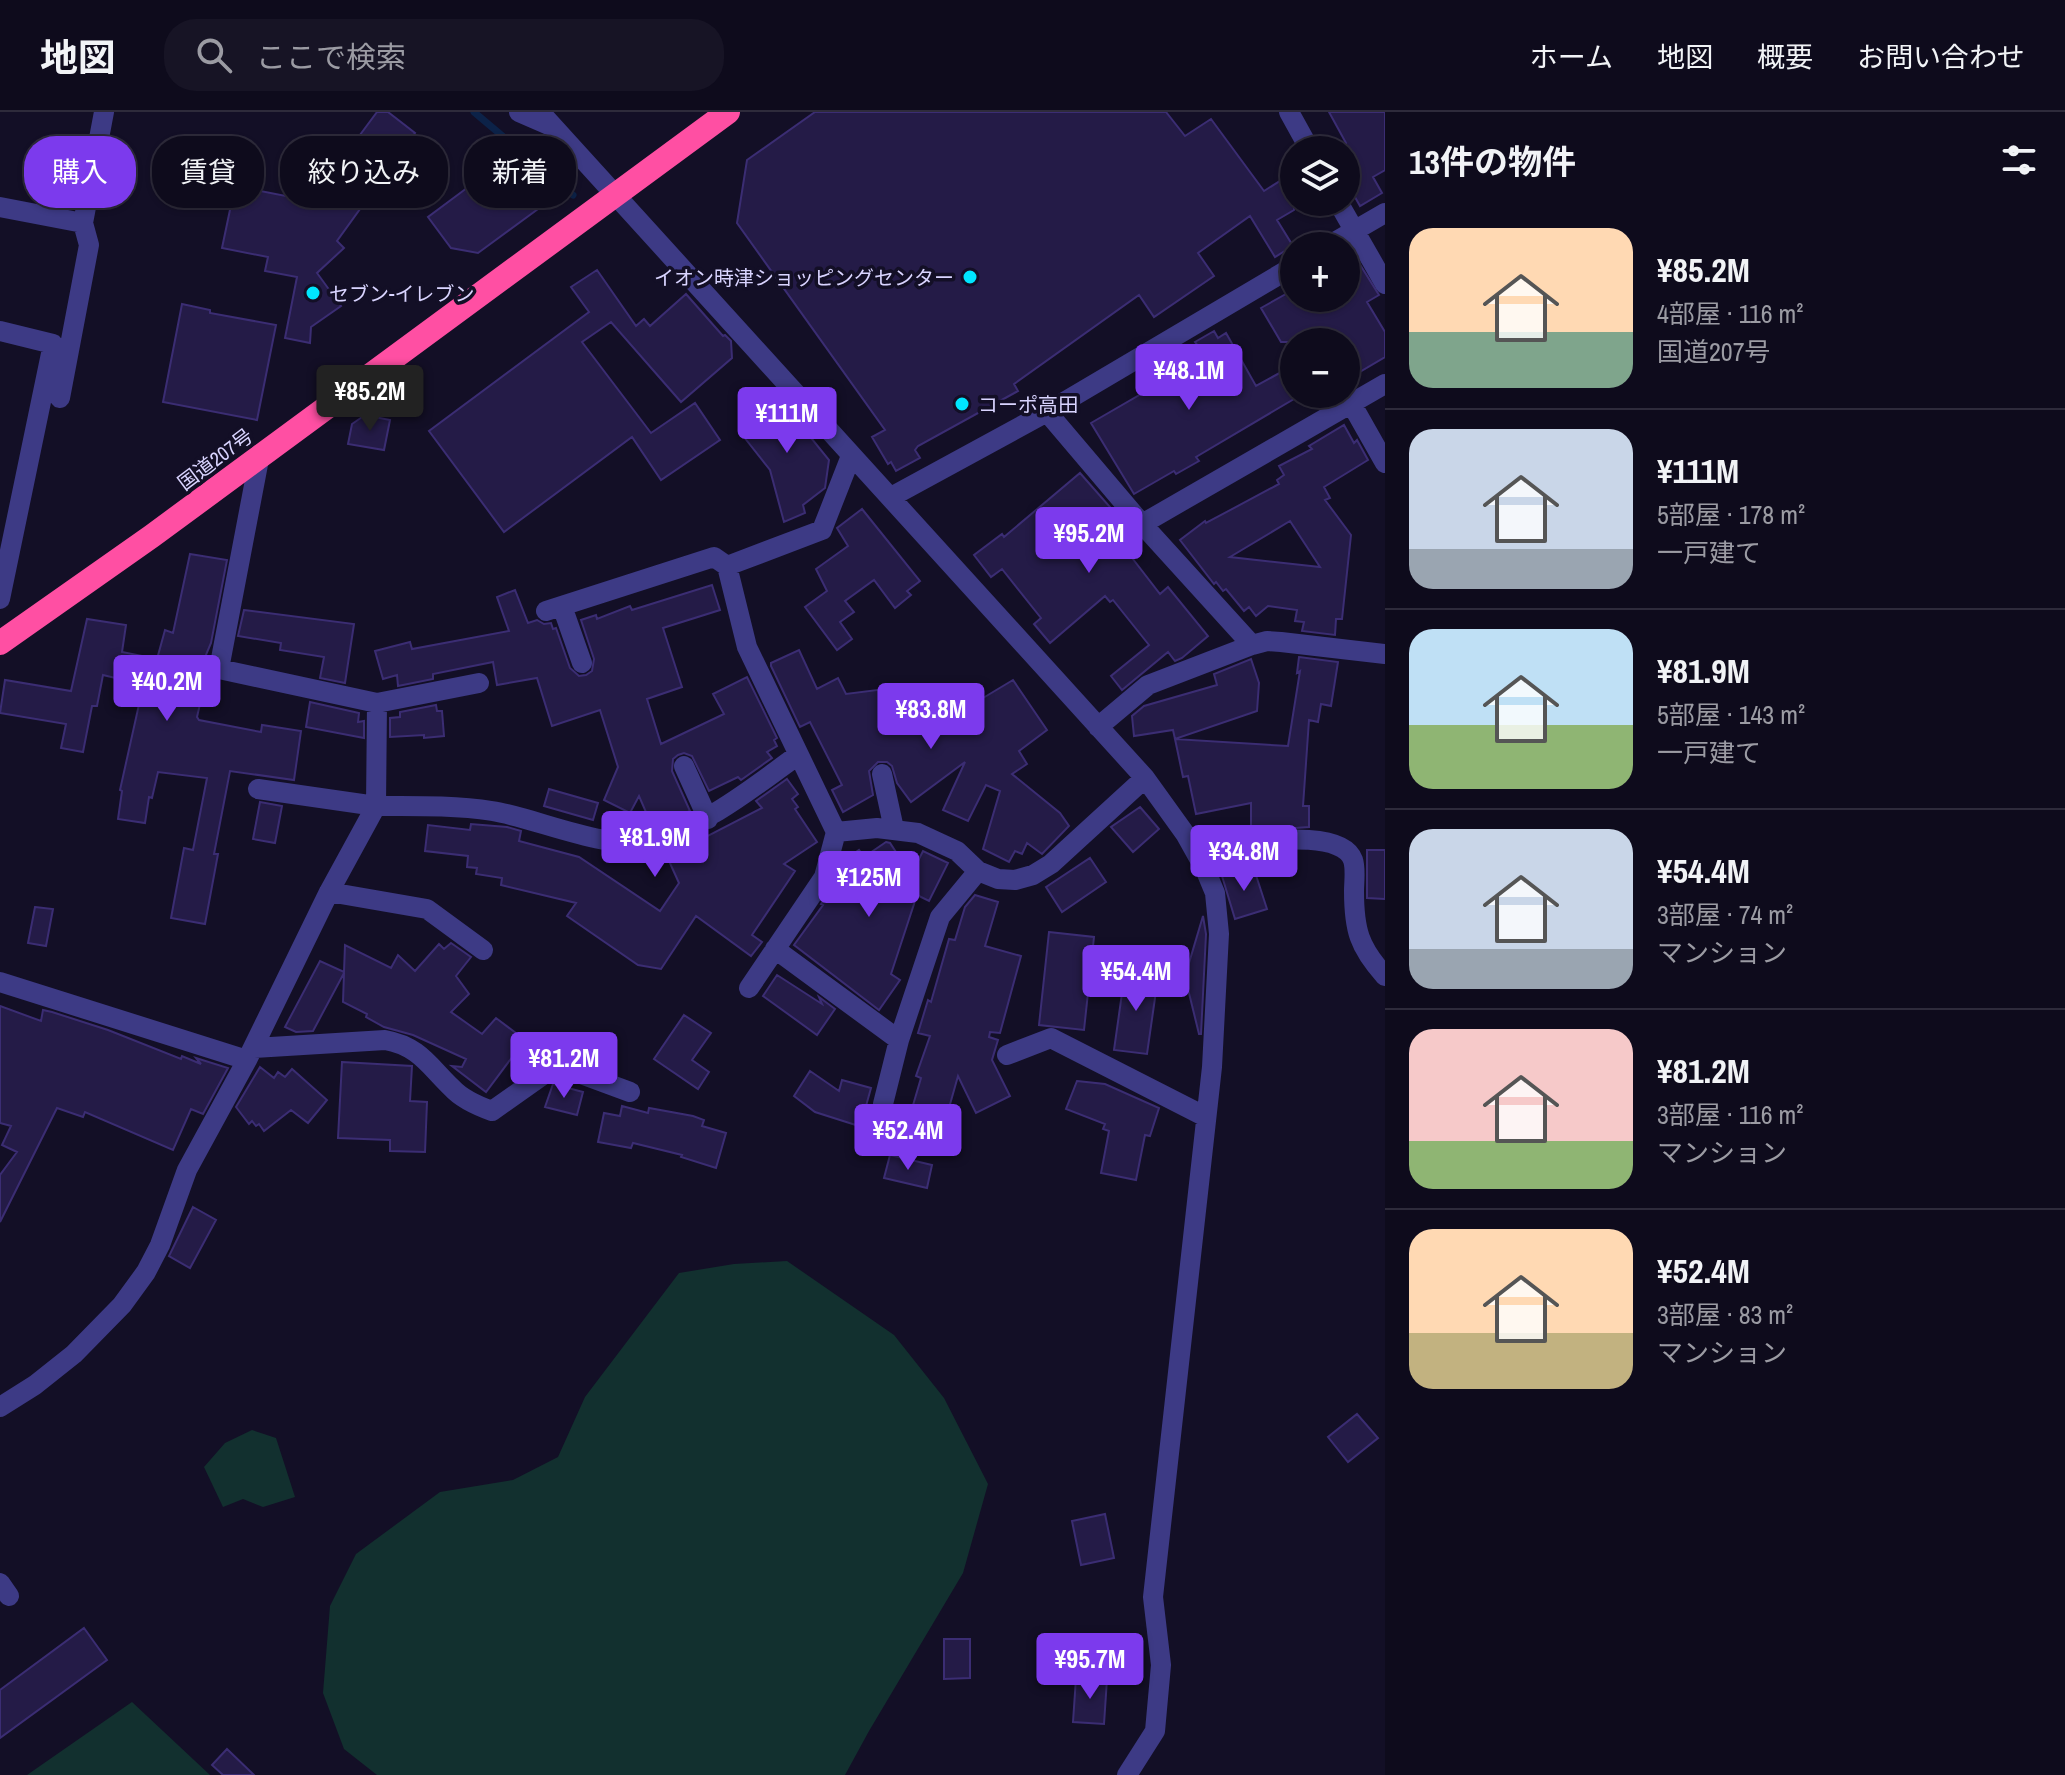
<!DOCTYPE html>
<html lang="ja">
<head>
<meta charset="utf-8">
<style>
  :root { --surface:#0e0b1c; --page:#171425; --text:#f1f3f6; --muted:#9b9ba3; --line:#2e2b3b; --accent:#7c3aed }
  body { margin:0; font-family:"Archivo Narrow","Noto Sans JP",sans-serif; background:var(--page); color:var(--text); height:100vh; display:flex; flex-direction:column; font-size:30px; white-space:nowrap }
  * { box-sizing:border-box; margin:0 }
  p { font-size:26px; color:var(--muted) }
  .icon { flex:none; width:44px; height:44px; fill:none; stroke:currentColor; stroke-width:2; stroke-linecap:round; stroke-linejoin:round }
  .map { position:relative; flex:1; overflow:hidden }
  .panel { display:flex; flex-direction:column; background:var(--surface); width:680px }
  .panel>* { flex:none }
  .banner { position:absolute; left:24px; top:24px; width:760px; height:72px; display:flex; gap:16px }
  .buttons { position:absolute; left:1280px; top:24px; display:grid; gap:16px }
  .buttons a { display:grid; place-items:center; width:80px; height:80px; border-radius:50%; background:var(--surface); box-shadow:0 2px 6px #0004,0 0 0 2px var(--line); font-size:40px }
  .price { position:absolute; translate:-50% -68px; padding:0 18px; border-radius:8px; background:var(--accent); color:#fff; font-size:26px; line-height:52px; filter:drop-shadow(0 2px 4px #0008) }
  .price::after { content:''; position:absolute; left:50%; top:48px; width:24px; height:18px; margin-left:-12px; background:inherit; clip-path:polygon(0 0,100% 0,50% 100%) }
  .price.current { background:#222; color:#fff }
  ul { padding:0; list-style:none }
  li { display:flex; align-items:center; gap:24px; height:200px; padding:0 24px }
  li+li { border-top:2px solid var(--line) }
  li span { display:grid; place-items:center; flex:none; width:224px; height:160px; border-radius:24px; color:#555 }
  li>.icon { margin-inline-start:auto }
  span .icon { width:96px; height:96px; fill:#fffc; stroke-width:1 }
  li b { font-size:34px }
  h2 { display:flex; justify-content:space-between; align-items:center; height:96px; padding:0 24px; font-size:34px }
  .tag { padding:0 28px; border-radius:32px; background:var(--surface); box-shadow:0 2px 6px #0004,0 0 0 2px var(--line); font-size:28px; line-height:72px }
  .tag.current { background:var(--accent); color:#fff }
  header { display:flex; align-items:center; gap:48px; box-sizing:border-box; height:112px; padding:0 40px; background:var(--surface); border-bottom:2px solid var(--line) }
  header strong { font-size:38px }
  nav { display:flex; gap:44px; margin-inline-start:auto; font-size:28px }
  .search { width:560px; height:72px; background:var(--page); display:flex; align-items:center; gap:20px; box-sizing:border-box; padding:0 28px; border-radius:32px; color:var(--muted); font-size:30px }
  main { display:flex; flex:1; min-height:0 }
  .map>svg:first-child { display:block }
  .green { fill:#12302f }
  .lines { fill:none; stroke-linecap:round; stroke-linejoin:round }
  .stream { stroke:#0c2248; stroke-width:7 }
  .building { fill:#241b47; stroke:#3b2d73; stroke-width:2; fill-rule:evenodd }
  .minor { stroke:#3d3a85; stroke-width:20 }
  .highway { stroke:#ff4fa3; stroke-width:24 }
  .poi-dot { fill:#00e5ff; stroke:#130f26; stroke-width:3 }
  .labels { text-anchor:middle; dominant-baseline:central; stroke-width:7; stroke-linejoin:round; paint-order:stroke }
  .poi-label { font-size:20px; fill:#d9d4ff; stroke:#130f26; text-anchor:start }
  .street-label { font-size:20px; fill:#d9d4ff; stroke:#130f26 }
</style>
</head>
<body>
<header>
<strong>地図</strong>
<div class="search"><svg class="icon" aria-label="search" viewBox="0 0 24 24"><circle cx="10" cy="10" r="6"/><path d="M15 15l6 6"/></svg>ここで検索</div>
<nav><a>ホーム</a><a>地図</a><a>概要</a><a>お問い合わせ</a></nav>
</header>
<main>
<div class="map">
<svg width="1385" height="1663" viewBox="0 0 1385 1663">
  <rect width="100%" height="100%" fill="#130f26"/>
  <path class="green" d="M787,1149L894,1223L944,1286L988,1372L963,1461L869,1619L845,1663H377L344,1637L323,1581L330,1494L356,1442L440,1380L513,1368L558,1345L585,1285L679,1161L734,1152Z
    M252,1318L276,1326L295,1385L263,1395L243,1387L223,1395L204,1355L225,1331Z
    M132,1590L210,1663H27Z"/>
  <g class="lines">
    <path class="stream" d="M474,0L531,48
      M547,62L573,83"/>
  </g>
  <path class="building" d="M377,0H388L415,21L337,129L344,136L317,161L341,194L311,215L310,231L285,226L297,165L265,159L268,145L222,136L235,74L311,89Z
    M815,0H1166L1185,24L1211,7L1264,79L1294,60V98L1277,108L1293,134L1275,145L1250,104L1198,141L1214,164L1154,205L1139,183L1014,272L1018,279L918,334L915,338L920,346L896,359L891,350L888,352L872,325L885,318L737,111L747,48Z
    M1329,0H1385V58L1373,65L1382,81L1360,94L1346,69V31Z
    M519,43L543,46L555,62L549,89L478,141L451,136L428,105L479,67L508,75Z
    M1354,143L1379,183L1367,190L1385,220V245L1346,268V230H1281L1261,196L1293,178L1294,186H1346V148Z
    M597,158L636,214L644,207L650,214L686,182L723,224L725,223L731,229L732,246L681,290L611,210L582,230L651,321L695,291L720,328L661,368L632,325L504,420L429,319L589,200L571,175Z
    M182,192L210,198V201L276,213L257,308L163,290Z
    M1214,219L1218,226L1226,221L1256,274L1294,253V287L1196,345L1199,349L1176,362L1174,359L1134,382L1091,311L1153,275L1148,265L1199,235L1195,230Z
    M774,280L829,348L825,376L803,393L805,401L784,410L770,358L744,325L746,302Z
    M365,303L390,308L384,338L348,332L352,312Z
    M1344,313L1354,331L1357,328L1368,348L1324,375L1330,386L1325,388L1351,423L1342,507H1336L1335,523L1302,519L1304,510L1295,509L1297,498L1268,494L1256,504L1249,495L1244,499L1226,477L1223,479L1216,470L1214,472L1180,428L1205,409L1206,411L1279,372L1277,368L1284,363L1279,354L1312,337L1309,334ZM1290,409L1320,455L1230,445Z
    M1080,361L1131,419L1119,429L1160,482L1168,475L1208,524L1182,546L1175,549L1168,540L1122,578L1111,564L1149,533L1113,488L1110,490L1105,484L1050,531L1034,512L1041,506L1002,457L991,465L974,443L1002,422L1004,425Z
    M862,397L920,469L907,479L911,483L895,496L874,468L845,489L854,500L840,510L852,527L837,538L805,495L827,479L816,457L848,434L837,416Z
    M190,442L227,448L211,531L200,557L206,558L207,561L197,605L199,608L261,620L262,613L301,619L294,668L230,659L214,742H218L205,812L171,806L184,736L193,738L207,666L158,660L152,686L149,685L145,711L118,707L122,679L120,678L140,588L137,587L140,572L103,563L97,594H92L83,640L61,636L66,612L0,601L5,568L71,579L87,507L126,513L122,540L157,547L165,518L173,521Z
    M712,473L720,498L663,516L682,575L647,587L661,632L724,602L713,582L747,565L777,626L774,628L777,634L767,640L772,646L741,668L738,665L709,679L692,644L684,641L678,643L673,647L672,659L690,699L652,714L639,684L630,701L604,688L618,655L600,598L552,614L537,566L497,573L493,550L433,562V567L398,574L397,563L383,567L375,539L410,530L412,537L509,519L497,485L515,478L528,511L537,508L544,512L551,511L553,517L556,516L570,556L579,564L586,563L592,559L594,547L581,508L596,503L597,507L630,494L632,498Z
    M244,498L354,512L345,571L320,566L324,545L280,538L281,531L238,524Z
    M799,538L817,577L838,566L846,582L893,576L895,589L913,613L946,589L949,593L962,584L964,587L968,585L973,592L1013,568L1047,618L1019,639L1027,652L1012,662L1060,701L1069,714L1042,742L1027,731L1022,742L1015,739L1009,750L983,737L1000,679L986,673L968,709L943,698L965,650L911,690L897,671L892,654L887,650H878L869,659L873,683L843,700L832,678L842,673L810,610L800,615L771,554V551Z
    M1299,545L1338,550L1331,594L1321,592L1318,610L1309,608L1303,694H1309V715L1251,719V691L1196,702L1188,664L1183,665L1175,627L1288,634L1300,559L1297,561Z
    M1251,547L1259,571L1257,599L1175,627L1173,618L1134,624L1132,604L1144,594L1217,573L1214,562Z
    M310,590L359,601L358,610L364,609V626L306,615Z
    M436,593L437,599H442L444,624L424,626V623L390,625V606L400,605V600Z
    M787,667L798,682L792,687L798,695L795,697L817,730L784,752L795,759L752,823L762,830L751,844L696,804L661,857L638,853L567,804L576,791L501,773L502,766L476,762L477,756L467,755L468,744L425,739L428,713L470,718L471,712L507,715L521,719L519,729L579,745L660,799L679,771L664,738L700,723L702,727L762,696L756,689Z
    M549,677L598,691L593,708L544,694Z
    M260,690L282,694L275,731L253,727Z
    M1140,695L1159,717L1133,740L1111,715Z
    M886,730L890,731L911,763L923,739L948,751L929,789L917,783L891,862L900,868L879,898L794,833L823,793L821,792L846,755L843,749L859,738L864,745Z
    M1367,738H1385V787L1367,786Z
    M1090,746L1106,770L1062,800L1046,775Z
    M1253,754L1267,797L1235,807L1222,764Z
    M975,783L998,790L985,834L1021,844L1000,921L990,920L989,925L998,928L992,948L1010,984L976,1001L958,964L945,1010L911,1000L921,966L916,964L930,924L918,921L928,888L931,890L949,827L955,828L965,795Z
    M35,795L53,797L46,834L28,831Z
    M1203,804L1206,822L1201,922H1199L1187,873L1189,851Z
    M1049,820L1094,825L1084,918L1039,913Z
    M451,831L471,845L456,864L469,882L451,900L482,922L496,906L525,928L486,980L452,954L462,955L466,947L413,923L384,915L366,905L367,902L343,890L344,861L313,919L296,920L285,915L320,849L344,860L345,833L391,856L398,843L415,859L439,832L444,837Z
    M1125,860L1158,865L1147,942L1114,938Z
    M777,863L822,892L819,885L835,897L817,923L763,884Z
    M0,894L41,909L43,898L52,900L108,918L181,947L182,944L201,952L196,946L228,956L203,1002L191,997L173,1038L85,1000L83,1005L57,996L0,1110V1063L17,1040L2,1033L11,1014L0,1011Z
    M684,903L711,921L692,948L709,960L698,977L654,947Z
    M342,950L412,954L410,989L427,990L425,1040L390,1039V1028L338,1026Z
    M260,955L274,966L278,960L285,965L292,957L327,988L308,1011L291,998L264,1019L259,1012L256,1014L252,1009L249,1012L236,995Z
    M810,959L839,979L842,968L871,976L866,994L871,997L865,1016L815,1000L794,984Z
    M1077,969L1105,972L1159,996L1150,1024L1145,1023L1136,1068L1101,1061L1109,1019L1103,1017L1105,1012L1066,997Z
    M553,972L583,980L577,1003L545,995Z
    M622,994L648,1001L649,996L693,1004L704,1008L702,1014L726,1021L716,1056L681,1045L682,1043L633,1031L631,1036L598,1030L604,1001L620,1004Z
    M890,1043L932,1053L927,1076L884,1066Z
    M193,1095L216,1108L190,1156L169,1144Z
    M1357,1302L1378,1326L1348,1350L1328,1325Z
    M1105,1402L1114,1446L1081,1453L1072,1409Z
    M84,1516L107,1548L0,1626V1578Z
    M944,1527H970V1566L944,1567Z
    M1076,1566L1107,1567L1104,1612L1073,1610Z
    M227,1637L254,1663H223L212,1653Z"/>
  <g class="lines">
    <path class="minor" d="M519,0L549,13
      M540,0L1145,666L1186,723L1205,757L1215,781L1219,822L1212,955L1153,1485L1161,1553L1155,1619L1127,1663
      M1289,0L1310,38
      M1338,90L1385,172
      M0,95L83,111L104,0
      M1328,134L1385,101
      M0,219L53,232L0,487
      M60,286L89,133L83,111
      M1351,291L1385,351
      M1047,300L1142,412L1252,533
      M260,342L219,557L377,591L479,571
      M851,344L822,418L727,454L747,535L836,720L877,716L918,721L957,739L978,759L998,767L1015,768L1033,763L1051,752L1145,666
      M891,385L1047,300L1294,154
      M1142,412L1385,272
      M562,494L582,551
      M546,499L714,445L727,454
      M1098,615L1148,573L1252,533L1267,529L1281,530L1385,542
      M684,654L708,707
      M882,662L894,717
      M258,677L376,694L377,591
      M1205,757C1220,749 1238,735 1255,731C1277,727 1344,721 1353,748C1356,757 1354,770 1354,779C1354,818 1359,835 1385,864
      M329,780L427,797L483,838
      M775,837L899,928
      M0,870L247,948
      M749,876L824,765L836,720
      M254,936L385,928C419,934 429,954 452,976C462,987 478,994 492,999L557,953L630,980
      M1007,943L1051,926L1206,1005
      M883,992L899,928L940,805L978,759
      M0,1295L35,1273L74,1242L122,1193L146,1160L160,1133L187,1058L247,948L329,780L376,694C414,694 455,693 492,699C537,706 609,740 652,728C708,713 752,676 798,643
      M0,1471L9,1484"/>
    <path class="highway" d="M0,531L152,424L728,0"/>
  </g>
  <g class="poi-dot">
    <circle cx="970" cy="165" r="8"/>
    <circle cx="313" cy="181" r="8"/>
    <circle cx="962" cy="292" r="8"/>
  </g>
  <g class="labels">
    <g class="poi-label">
      <text x="954" y="165" text-anchor="end">イオン時津ショッピングセンター</text>
      <text x="329" y="181">セブン-イレブン</text>
      <text x="978" y="292">コーポ高田</text>
    </g>
    <g class="street-label">
      <text transform="translate(215 347) rotate(-37)">国道207号</text>
    </g>
  </g>
</svg>
<div class="buttons">
<a><svg class="icon" aria-label="layers" viewBox="0 0 24 24"><path d="M12 4l9 5-9 5-9-5zM3 14l9 5 9-5"/></svg></a>
<a>+</a>
<a>−</a>
</div>
<b class="price" style="left:1189px;top:300px">¥48.1M</b>
<b class="price current" style="left:370px;top:321px">¥85.2M</b>
<b class="price" style="left:787px;top:343px">¥111M</b>
<b class="price" style="left:1089px;top:463px">¥95.2M</b>
<b class="price" style="left:167px;top:611px">¥40.2M</b>
<b class="price" style="left:931px;top:639px">¥83.8M</b>
<b class="price" style="left:655px;top:767px">¥81.9M</b>
<b class="price" style="left:1244px;top:781px">¥34.8M</b>
<b class="price" style="left:869px;top:807px">¥125M</b>
<b class="price" style="left:1136px;top:901px">¥54.4M</b>
<b class="price" style="left:564px;top:988px">¥81.2M</b>
<b class="price" style="left:908px;top:1060px">¥52.4M</b>
<b class="price" style="left:1090px;top:1589px">¥95.7M</b>
<div class="banner">
<a class="tag current">購入</a>
<a class="tag">賃貸</a>
<a class="tag">絞り込み</a>
<a class="tag">新着</a>
</div>
</div>
<section class="panel">
<h2>13件の物件<svg class="icon" aria-label="filters" viewBox="0 0 24 24"><path d="M4 7h16M4 17h16"/><circle cx="9" cy="7" r="2"/><circle cx="15" cy="17" r="2"/></svg></h2>
<ul>
<li><span style="background:linear-gradient(#ffd9b3 65%,#7fa58c 0)"><svg class="icon" aria-label="home" viewBox="0 0 24 24"><path d="M3 11l9-7 9 7M6 9v11h12V9"/></svg></span><div><b>¥85.2M</b><p>4部屋 · 116 m²</p><p>国道207号</p></div></li>
<li><span style="background:linear-gradient(#c9d6e8 75%,#9aa5b1 0)"><svg class="icon" aria-label="home" viewBox="0 0 24 24"><path d="M3 11l9-7 9 7M6 9v11h12V9"/></svg></span><div><b>¥111M</b><p>5部屋 · 178 m²</p><p>一戸建て</p></div></li>
<li><span style="background:linear-gradient(#bfe0f5 60%,#8fb573 0)"><svg class="icon" aria-label="home" viewBox="0 0 24 24"><path d="M3 11l9-7 9 7M6 9v11h12V9"/></svg></span><div><b>¥81.9M</b><p>5部屋 · 143 m²</p><p>一戸建て</p></div></li>
<li><span style="background:linear-gradient(#c9d6e8 75%,#9aa5b1 0)"><svg class="icon" aria-label="home" viewBox="0 0 24 24"><path d="M3 11l9-7 9 7M6 9v11h12V9"/></svg></span><div><b>¥54.4M</b><p>3部屋 · 74 m²</p><p>マンション</p></div></li>
<li><span style="background:linear-gradient(#f6c9c9 70%,#8fb573 0)"><svg class="icon" aria-label="home" viewBox="0 0 24 24"><path d="M3 11l9-7 9 7M6 9v11h12V9"/></svg></span><div><b>¥81.2M</b><p>3部屋 · 116 m²</p><p>マンション</p></div></li>
<li><span style="background:linear-gradient(#ffd9b3 65%,#c2b280 0)"><svg class="icon" aria-label="home" viewBox="0 0 24 24"><path d="M3 11l9-7 9 7M6 9v11h12V9"/></svg></span><div><b>¥52.4M</b><p>3部屋 · 83 m²</p><p>マンション</p></div></li>
</ul>
</section>
</main>
</body>
</html>
